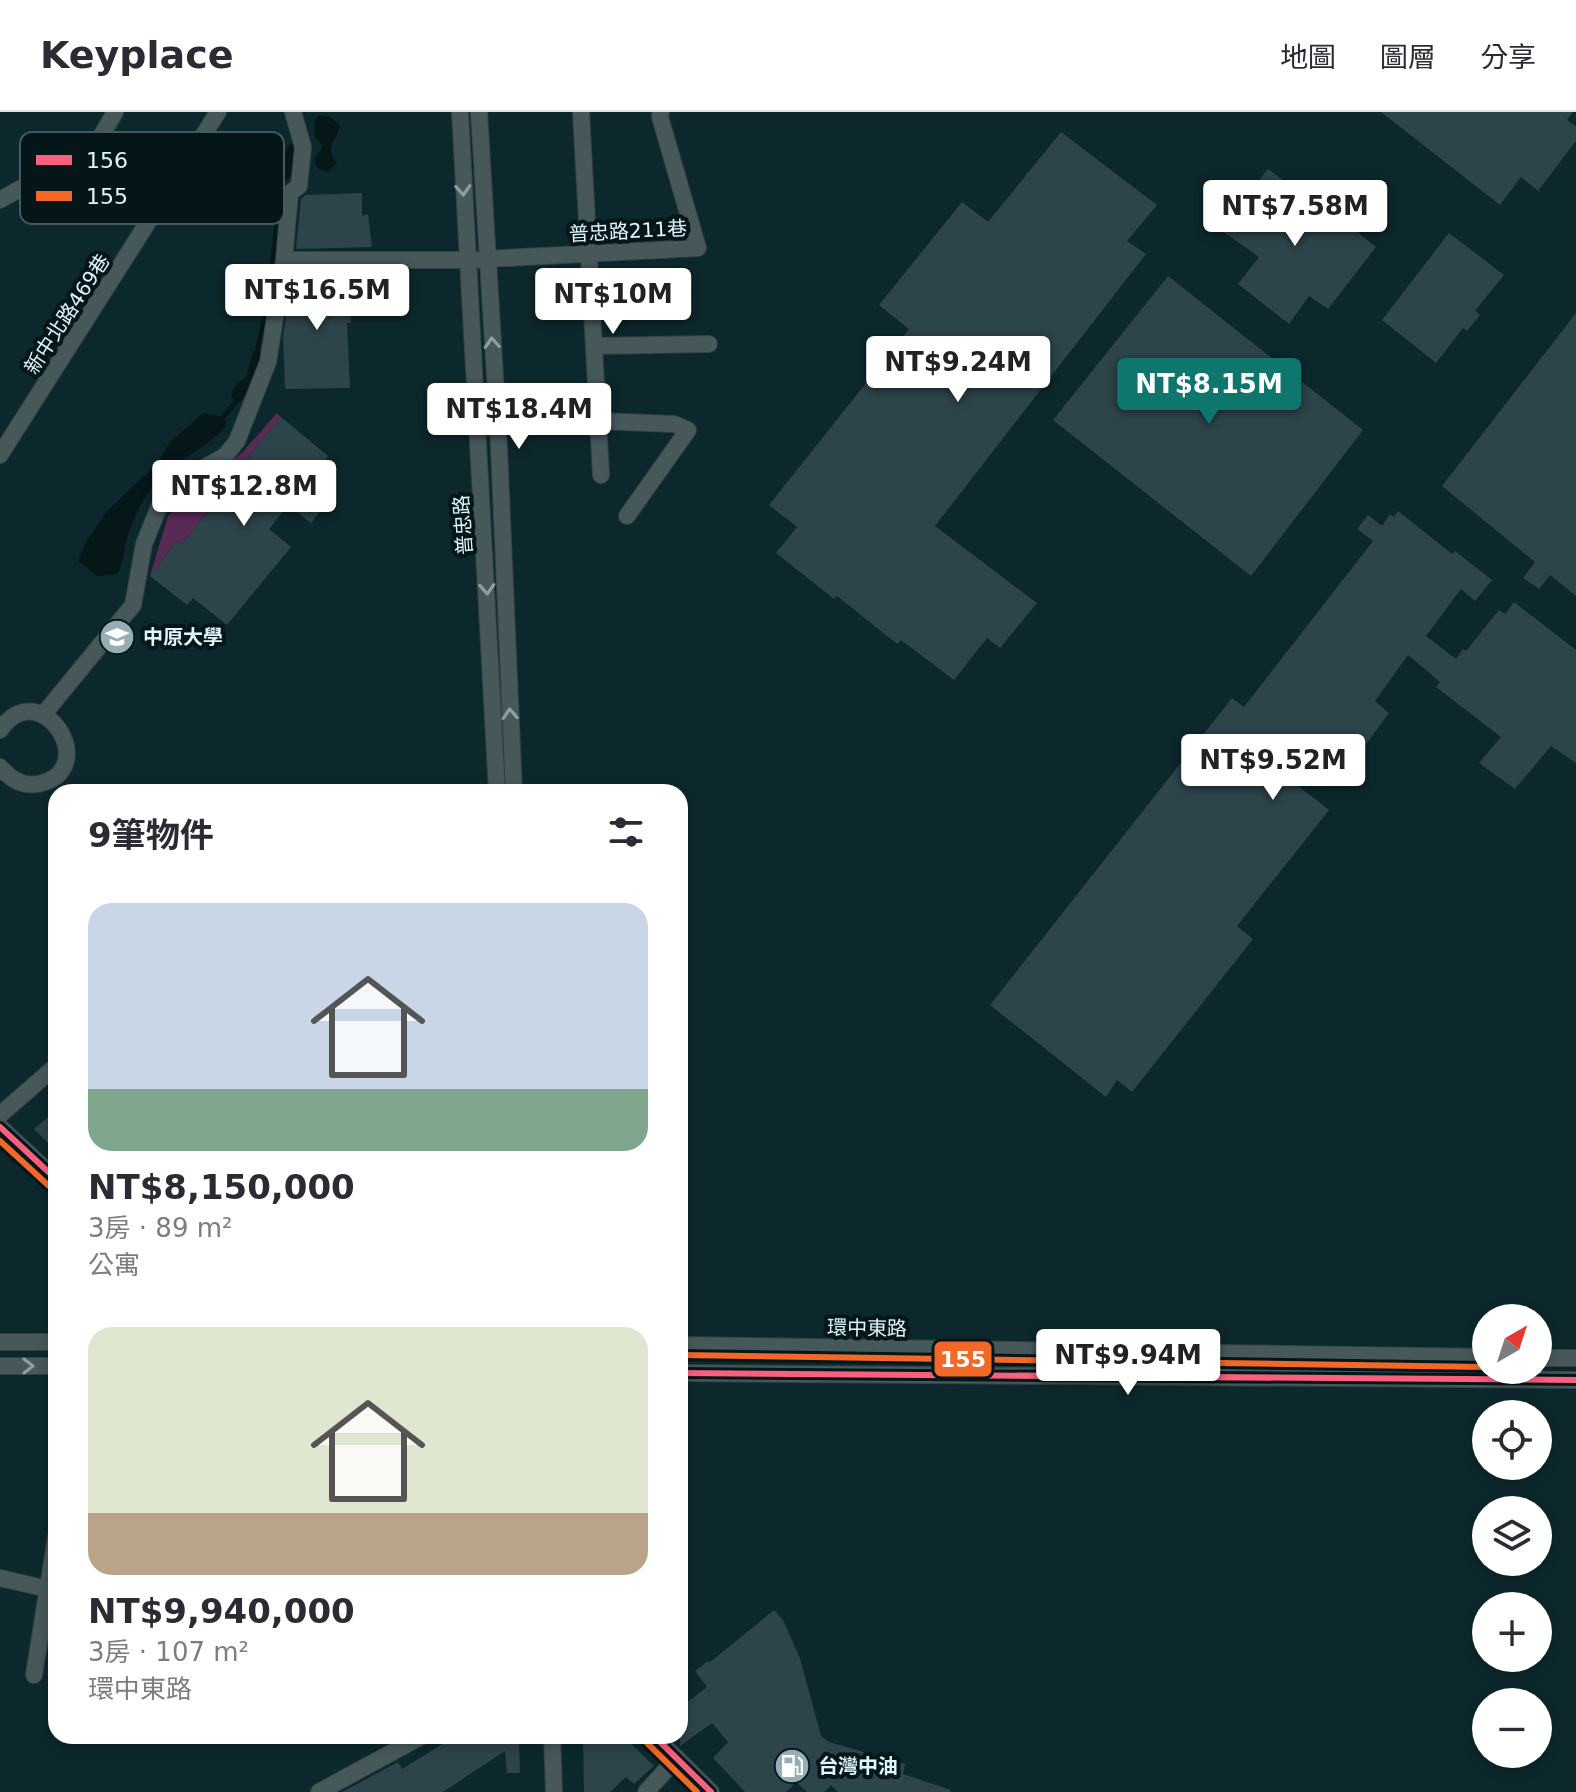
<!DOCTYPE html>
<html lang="zh-TW">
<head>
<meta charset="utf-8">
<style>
  :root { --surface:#fff; --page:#f7f7f7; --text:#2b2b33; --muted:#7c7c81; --line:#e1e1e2; --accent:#0f766e }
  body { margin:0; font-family:"DejaVu Sans","Noto Sans TC",sans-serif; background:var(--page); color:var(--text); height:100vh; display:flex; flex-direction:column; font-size:30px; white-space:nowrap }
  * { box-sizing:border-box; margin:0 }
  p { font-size:26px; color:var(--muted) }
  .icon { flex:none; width:44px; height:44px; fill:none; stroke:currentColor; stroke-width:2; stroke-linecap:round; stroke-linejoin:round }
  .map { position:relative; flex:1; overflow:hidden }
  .details { position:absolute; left:48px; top:672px; width:640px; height:960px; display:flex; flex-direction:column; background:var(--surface); border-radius:24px; box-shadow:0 4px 12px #0003 }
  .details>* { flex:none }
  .needle { width:52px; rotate:39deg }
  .tools { position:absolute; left:1472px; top:1192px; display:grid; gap:16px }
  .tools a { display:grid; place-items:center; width:80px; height:80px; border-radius:50%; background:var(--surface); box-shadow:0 4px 12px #0003; font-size:40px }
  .price { position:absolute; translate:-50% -68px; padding:0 18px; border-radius:8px; background:#fff; color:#222; font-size:26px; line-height:52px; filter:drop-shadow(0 2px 4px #0008) }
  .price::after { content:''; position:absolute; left:50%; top:48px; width:24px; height:18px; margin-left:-12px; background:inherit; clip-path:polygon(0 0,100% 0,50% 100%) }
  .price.on { background:var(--accent); color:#fff }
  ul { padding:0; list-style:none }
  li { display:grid; align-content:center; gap:16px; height:424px; padding:0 40px }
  li span { display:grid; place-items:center; height:248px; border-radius:24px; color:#555 }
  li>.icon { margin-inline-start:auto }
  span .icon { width:144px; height:144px; fill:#fffc; stroke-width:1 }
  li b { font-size:34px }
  h2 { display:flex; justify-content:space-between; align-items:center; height:96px; padding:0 40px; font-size:34px }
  header { display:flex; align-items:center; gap:48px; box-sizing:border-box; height:112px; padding:0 40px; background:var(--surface); border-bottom:2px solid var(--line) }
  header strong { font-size:38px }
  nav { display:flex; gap:44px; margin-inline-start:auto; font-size:28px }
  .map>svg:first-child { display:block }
  .green { fill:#582b57 }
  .water { fill:#06171a }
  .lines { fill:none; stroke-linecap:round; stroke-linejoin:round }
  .stream { stroke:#06171a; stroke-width:5 }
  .building { fill:#2d444a }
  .minor-casing { stroke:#314246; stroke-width:18 }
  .minor { stroke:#47585b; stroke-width:16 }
  .bus-1-casing { stroke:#04161a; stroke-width:12 }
  .bus-2-casing { stroke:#04161a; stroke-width:12 }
  .bus-1 { stroke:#f8607d; stroke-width:6 }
  .bus-2 { stroke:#f36827; stroke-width:6 }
  .oneway { stroke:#8b9fa3 }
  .labels { text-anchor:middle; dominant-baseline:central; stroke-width:8; stroke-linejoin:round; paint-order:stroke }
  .street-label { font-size:20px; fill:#def6fb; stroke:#04161a }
  .poi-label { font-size:20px; font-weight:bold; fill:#def6fb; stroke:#04161a; text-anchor:start }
  .key { fill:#04161a; stroke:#45595e; stroke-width:2 }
  .key-label { font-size:22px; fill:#def6fb }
  .line-badge { stroke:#04161a; stroke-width:3 }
  .badge-label { font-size:22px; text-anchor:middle; font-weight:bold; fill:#fff }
</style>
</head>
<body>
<header>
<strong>Keyplace</strong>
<nav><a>地圖</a><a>圖層</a><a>分享</a></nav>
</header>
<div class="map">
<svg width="1576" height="1680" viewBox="0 0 1576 1680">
  <rect width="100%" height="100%" fill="#0d282c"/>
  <path class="green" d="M277,301L281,305L248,345L281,372L264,391L227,362L203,392L210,397L182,432L177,429L150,464L168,404L203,369L242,341Z"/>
  <path class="water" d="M319,3L330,5L340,13C337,31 323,33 337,51L328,60L320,58L315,52V47L323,34L315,26L314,9Z
    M292,31C300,41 295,54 291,65L281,71C275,59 283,40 292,31Z
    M258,236L262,241C255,258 253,276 240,290L233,287L231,282L237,271L246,266L252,242Z
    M203,301L216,303L226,309V314C204,340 170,349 151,377C140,392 132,409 127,427C123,439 124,452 117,462L97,464L78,449L86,430L107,399L156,353L170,330Z"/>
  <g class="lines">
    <path class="stream" d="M258,236L269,186L281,71
      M222,306L237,289"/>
  </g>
  <path class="building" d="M1381,0H1573L1567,8L1576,14V29L1538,79L1521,65L1500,93Z
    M1061,20L1157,93L1127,129L1146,142L935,414L1037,491L1000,536L987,526L954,568L901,528L897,532L837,484L834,487L776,441L797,415L769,393L909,217L879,193L962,90L988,110Z
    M1268,57L1330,104L1333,100L1376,135L1328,197L1309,184L1289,212L1238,172L1259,145L1221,118Z
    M362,81V104L368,102L372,135L296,137L301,87L306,83Z
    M1449,121L1504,163L1475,199L1480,203L1467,219L1463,216L1436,251L1382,208Z
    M293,159H322V162L347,163L351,211H347L350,276L285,277L283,224Z
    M1168,164L1363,318L1251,464L1053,308Z
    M1576,201V484L1550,463L1539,477L1523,466L1535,450L1442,374Z
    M281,305L328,344L307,370L330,386L311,411L288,393L269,417L291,435L227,513L193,486L187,493L150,464L177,429L182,432L210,397L203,392L228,362L264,391L281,372L248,345Z
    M1398,399L1452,442L1455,439L1492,468L1475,489L1461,477L1426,524L1456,547L1463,537L1466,539L1499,498L1505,502L1514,490L1576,538V651L1551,634L1515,677L1479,651L1501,625L1436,575L1440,570L1408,543L1375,589L1389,601L1338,670L1313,651L1297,673L1329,698L1237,814L1253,827L1132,980L1117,968L1106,985L990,893L1232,586L1244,595L1373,429L1357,417L1368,403L1382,414L1390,402L1394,405Z
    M56,998V1039L34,1017Z
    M774,1498L783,1508L800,1546L821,1624L829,1630L905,1652L903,1662L951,1678L950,1680H838L831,1673L824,1680H807L796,1670L786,1680H745L713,1646L728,1630L712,1611L680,1634V1596L707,1575L695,1559L708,1549L709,1551Z
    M455,1624H529L519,1631L520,1661H507L505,1639L443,1680H342L398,1650L402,1657Z
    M583,1624H623L654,1654L634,1672L626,1665L610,1680H584Z"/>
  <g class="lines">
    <defs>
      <path id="minor" d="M460,0L497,680
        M479,0L498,314L514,680
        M581,0L601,363
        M0,88L95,35L115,0
        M284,148L290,81L299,74L303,35L293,0
        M594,234L709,232
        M490,315L598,309L674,312L688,318L627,404
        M0,343L218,0
        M43,603L133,493L144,432L159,395L198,359L225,344L237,329L268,250L284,148H467L698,136L660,5L661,0
        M0,618C41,559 104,659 38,672C22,675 10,667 0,655
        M0,1003L56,954
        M0,1015L56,1067
        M0,1230H56
        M680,1233L1486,1245
        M1538,1246H1576
        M0,1254H56
        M680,1261L1576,1268
        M0,1466L48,1477
        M34,1563L56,1425
        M552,1624L554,1680
        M654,1624L711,1680
        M319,1680L422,1624
        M646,1680L677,1646"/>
    </defs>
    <use href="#minor" class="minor-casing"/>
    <use href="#minor" class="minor"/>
    <defs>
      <path id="bus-1" d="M0,1015L56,1067
        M680,1261L1576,1268
        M654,1624L711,1680"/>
      <path id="bus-2" d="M0,1029L49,1074
        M680,1243L1486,1255
        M647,1631L697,1680"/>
    </defs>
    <use href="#bus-1" class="bus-1-casing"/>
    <use href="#bus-2" class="bus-2-casing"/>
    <use href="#bus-1" class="bus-1"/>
    <use href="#bus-2" class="bus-2"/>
  </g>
  <defs><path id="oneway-chevron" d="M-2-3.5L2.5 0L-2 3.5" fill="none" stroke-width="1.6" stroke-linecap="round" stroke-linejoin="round" transform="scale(2)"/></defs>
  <g class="oneway">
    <use href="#oneway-chevron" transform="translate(463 78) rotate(87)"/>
    <use href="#oneway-chevron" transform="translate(492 231) rotate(-94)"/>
    <use href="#oneway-chevron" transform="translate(487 477) rotate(87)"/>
    <use href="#oneway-chevron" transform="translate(510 602) rotate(-93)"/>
    <use href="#oneway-chevron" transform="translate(28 1254)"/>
  </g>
  <defs>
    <symbol id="university-disc" viewBox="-11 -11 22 22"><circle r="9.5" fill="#95aeb3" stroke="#04161a"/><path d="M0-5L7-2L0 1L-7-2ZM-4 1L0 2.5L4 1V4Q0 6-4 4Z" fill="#fff"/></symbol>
    <symbol id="fuel-disc" viewBox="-11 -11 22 22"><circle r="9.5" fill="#95aeb3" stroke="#04161a"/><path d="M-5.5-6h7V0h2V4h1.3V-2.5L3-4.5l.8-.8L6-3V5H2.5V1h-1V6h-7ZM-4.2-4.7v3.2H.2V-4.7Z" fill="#fff"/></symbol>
  </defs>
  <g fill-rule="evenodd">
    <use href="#university-disc" x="97" y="505" width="40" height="40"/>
    <use href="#fuel-disc" x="772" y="1634" width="40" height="40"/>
  </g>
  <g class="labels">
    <g class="street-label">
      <text transform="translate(628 119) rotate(-3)">普忠路211巷</text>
      <text transform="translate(67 202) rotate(-57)">新中北路469巷</text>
      <text transform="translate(463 413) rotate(-94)">普忠路</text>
      <text transform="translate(867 1216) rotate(1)">環中東路</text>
    </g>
    <g class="poi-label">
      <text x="143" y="525">中原大學</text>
      <text x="818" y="1654">台灣中油</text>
    </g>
  </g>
  <rect x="20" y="20" width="264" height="92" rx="12" class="key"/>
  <rect x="36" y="43" width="36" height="10" fill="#f8607d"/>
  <rect x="36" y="79" width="36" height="10" fill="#f36827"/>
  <g class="key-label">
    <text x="86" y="56">156</text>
    <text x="86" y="92">155</text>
  </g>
  <rect class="line-badge" x="933" y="1228" width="60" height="38" rx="8" fill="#f36827"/>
  <g class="badge-label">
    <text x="963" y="1255">155</text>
  </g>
</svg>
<div class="tools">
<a><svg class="needle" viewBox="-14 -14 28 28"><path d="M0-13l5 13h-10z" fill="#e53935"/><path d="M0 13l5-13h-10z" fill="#7c7c81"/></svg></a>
<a><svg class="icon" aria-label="locate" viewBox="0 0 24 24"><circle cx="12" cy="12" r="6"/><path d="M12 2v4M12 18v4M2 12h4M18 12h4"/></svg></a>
<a><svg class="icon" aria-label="layers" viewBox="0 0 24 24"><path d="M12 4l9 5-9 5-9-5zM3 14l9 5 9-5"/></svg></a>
<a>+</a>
<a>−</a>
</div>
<b class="price" style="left:1295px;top:136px">NT$7.58M</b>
<b class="price" style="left:317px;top:220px">NT$16.5M</b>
<b class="price" style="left:613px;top:224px">NT$10M</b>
<b class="price" style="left:958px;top:292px">NT$9.24M</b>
<b class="price on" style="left:1209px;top:314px">NT$8.15M</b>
<b class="price" style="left:519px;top:339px">NT$18.4M</b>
<b class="price" style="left:244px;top:416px">NT$12.8M</b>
<b class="price" style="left:1273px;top:690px">NT$9.52M</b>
<b class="price" style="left:1128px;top:1285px">NT$9.94M</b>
<section class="details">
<h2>9筆物件<svg class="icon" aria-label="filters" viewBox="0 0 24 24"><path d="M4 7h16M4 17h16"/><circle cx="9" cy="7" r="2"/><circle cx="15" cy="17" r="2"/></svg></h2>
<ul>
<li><span style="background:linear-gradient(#c9d6e8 75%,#7fa58c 0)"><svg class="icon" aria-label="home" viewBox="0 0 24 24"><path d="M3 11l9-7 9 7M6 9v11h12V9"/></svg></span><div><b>NT$8,150,000</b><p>3房 · 89 m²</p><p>公寓</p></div></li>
<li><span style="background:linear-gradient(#dfe7d0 75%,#b9a48a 0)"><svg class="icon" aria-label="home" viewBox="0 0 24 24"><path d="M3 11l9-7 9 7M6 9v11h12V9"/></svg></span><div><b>NT$9,940,000</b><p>3房 · 107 m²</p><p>環中東路</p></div></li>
</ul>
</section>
</div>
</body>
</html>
